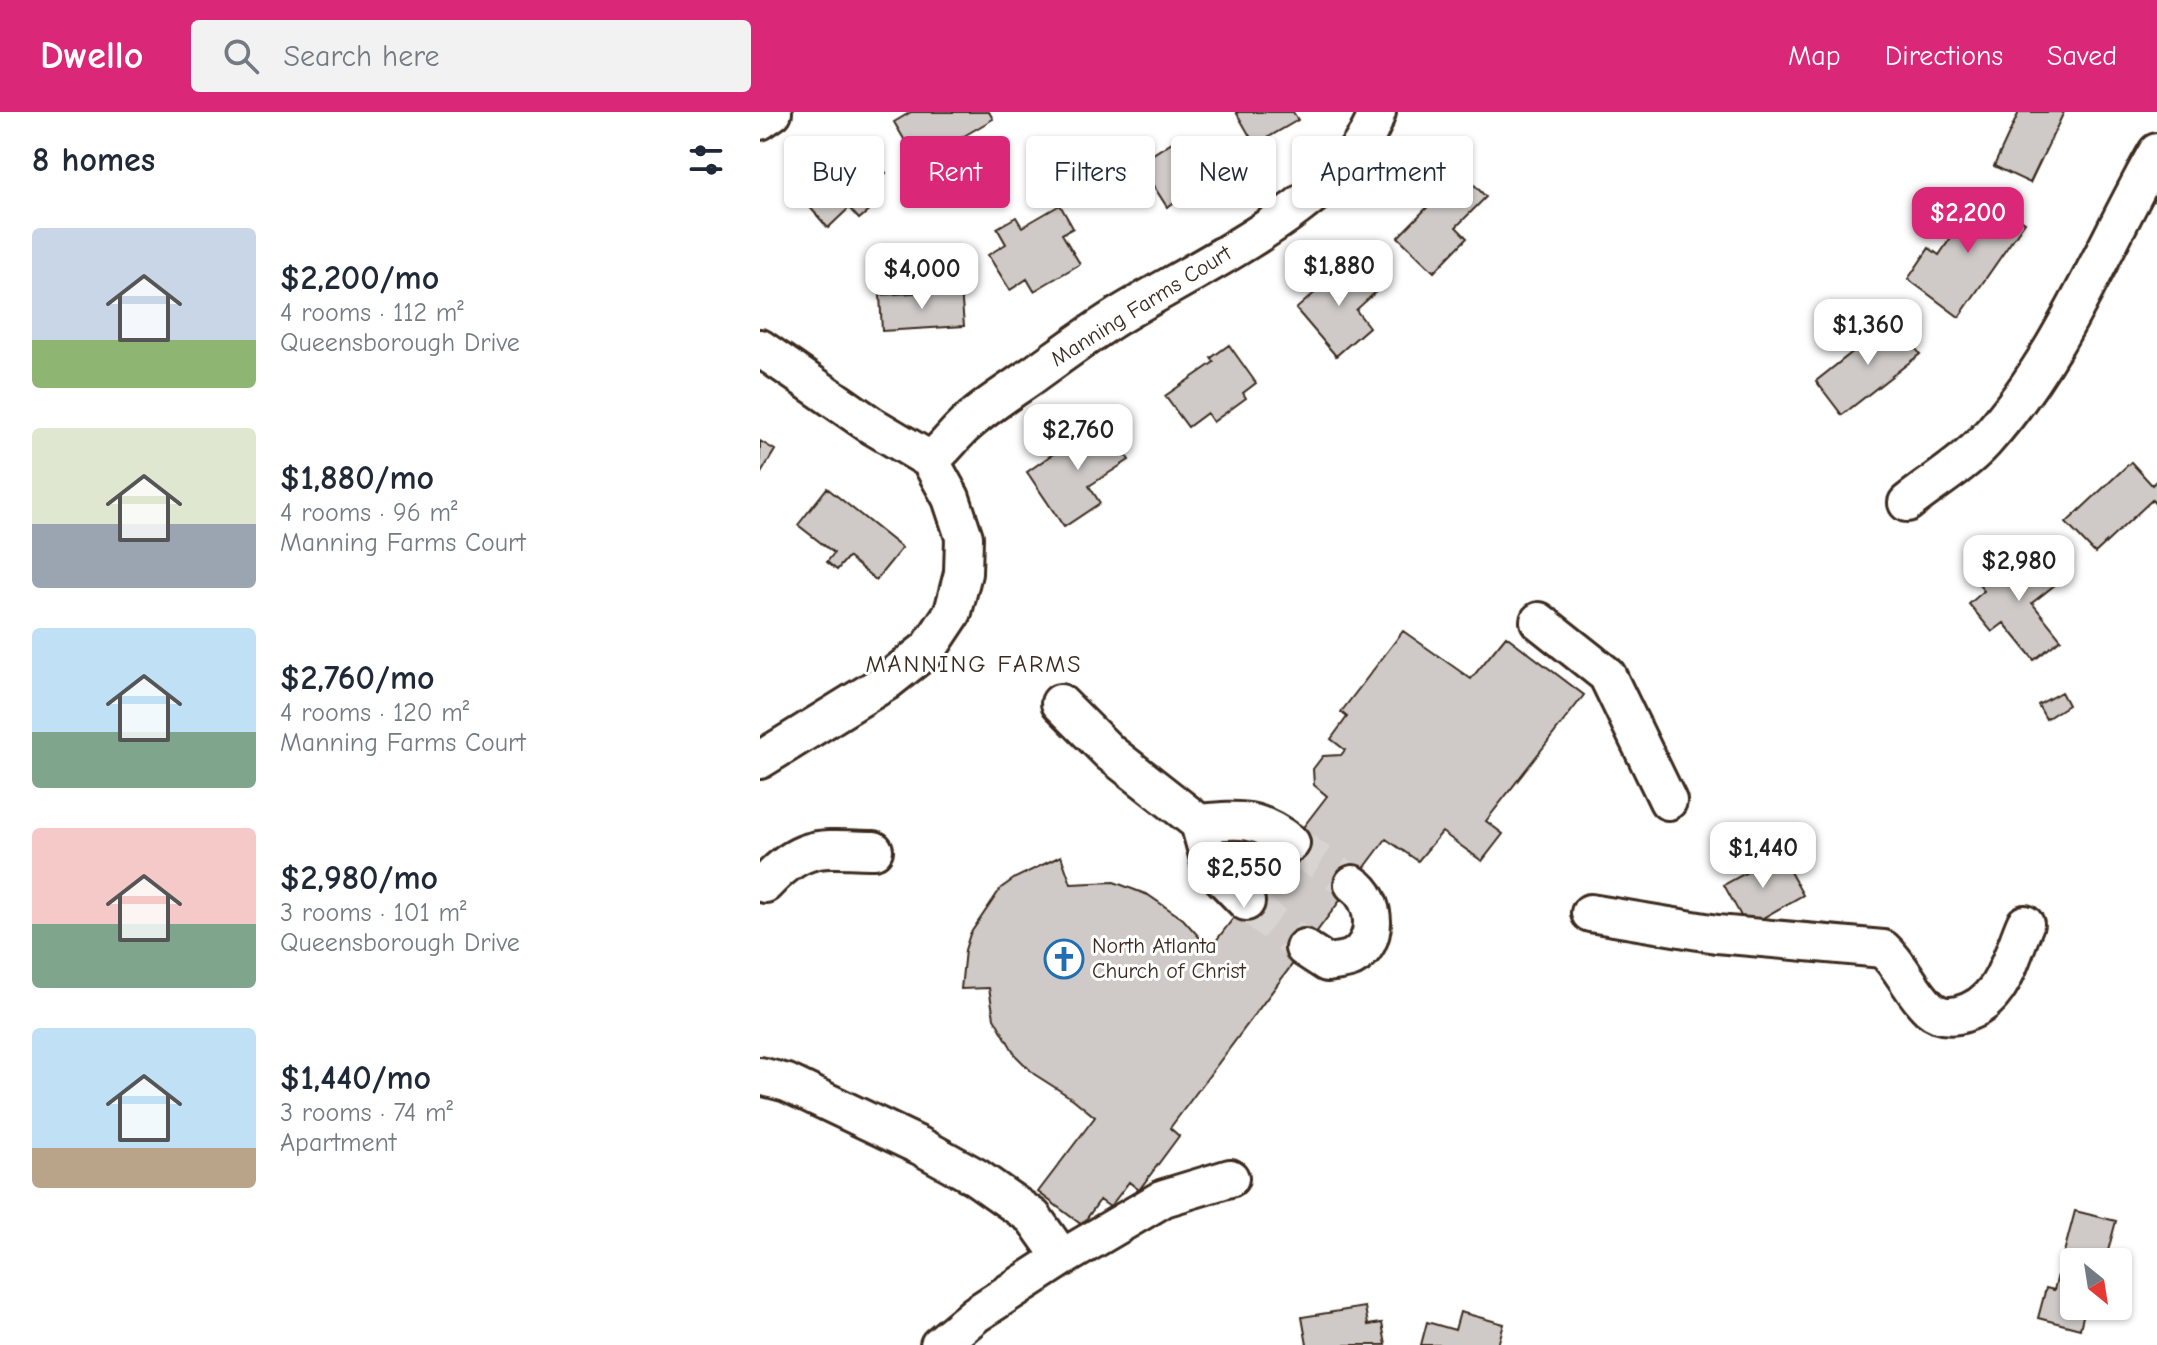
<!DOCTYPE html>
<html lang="en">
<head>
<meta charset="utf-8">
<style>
  :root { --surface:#fff; --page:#f2f2f3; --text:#1f2937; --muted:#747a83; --accent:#db2777 }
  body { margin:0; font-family:"Comic Neue",sans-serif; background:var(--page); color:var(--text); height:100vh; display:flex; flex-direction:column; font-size:30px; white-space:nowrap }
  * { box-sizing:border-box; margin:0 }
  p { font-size:26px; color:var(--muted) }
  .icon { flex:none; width:44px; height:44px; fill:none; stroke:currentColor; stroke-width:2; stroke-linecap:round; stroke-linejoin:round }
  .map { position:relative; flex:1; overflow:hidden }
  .details { display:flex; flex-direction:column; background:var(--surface); width:760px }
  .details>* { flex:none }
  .banner { position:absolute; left:24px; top:24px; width:760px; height:72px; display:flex; gap:16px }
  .needle { width:52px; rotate:150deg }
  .fabs { position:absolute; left:1300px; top:1136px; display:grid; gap:16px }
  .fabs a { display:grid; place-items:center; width:72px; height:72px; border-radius:8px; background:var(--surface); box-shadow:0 2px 6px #0004; font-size:40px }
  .price { position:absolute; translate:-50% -68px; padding:0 18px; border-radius:16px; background:#fff; color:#222; font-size:26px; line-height:52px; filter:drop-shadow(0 2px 4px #0008) }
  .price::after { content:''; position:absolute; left:50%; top:48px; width:24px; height:18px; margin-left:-12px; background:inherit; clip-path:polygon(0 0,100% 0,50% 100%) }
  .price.selected { background:var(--accent); color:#fff }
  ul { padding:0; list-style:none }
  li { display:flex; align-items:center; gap:24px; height:200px; padding:0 32px }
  li span { display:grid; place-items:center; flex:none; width:224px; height:160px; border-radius:8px; color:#555 }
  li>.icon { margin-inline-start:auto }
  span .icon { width:96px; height:96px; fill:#fffc; stroke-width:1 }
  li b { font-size:34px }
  h2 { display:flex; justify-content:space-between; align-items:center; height:96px; padding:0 32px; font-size:34px }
  .tag { padding:0 28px; border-radius:8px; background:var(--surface); box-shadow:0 2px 6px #0004; font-size:28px; line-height:72px }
  .tag.selected { background:var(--accent); color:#fff }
  header { display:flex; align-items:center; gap:48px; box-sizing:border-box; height:112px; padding:0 40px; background:var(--accent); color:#fff }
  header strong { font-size:38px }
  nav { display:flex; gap:44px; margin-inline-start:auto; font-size:28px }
  .search { width:560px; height:72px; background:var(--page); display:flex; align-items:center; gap:20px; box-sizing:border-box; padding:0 28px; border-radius:8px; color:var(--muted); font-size:30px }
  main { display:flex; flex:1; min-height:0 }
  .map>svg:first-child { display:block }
  .building { fill:#cfcac7; stroke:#3b2a1e; stroke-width:2 }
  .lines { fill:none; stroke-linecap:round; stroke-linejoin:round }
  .minor-tunnel { stroke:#d8d4d2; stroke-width:36; stroke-dasharray:36 18; stroke-linecap:butt }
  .minor-casing { stroke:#3b2a1e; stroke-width:42 }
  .minor { stroke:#fff; stroke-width:36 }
  .labels { text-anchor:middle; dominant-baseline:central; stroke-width:6; stroke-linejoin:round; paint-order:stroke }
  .street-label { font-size:22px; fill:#3b2a1e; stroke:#fff }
  .poi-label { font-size:22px; fill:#3b2a1e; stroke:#fff; text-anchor:start }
  .neighbourhood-label { font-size:24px; letter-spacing:2px; fill:#3b2a1e; stroke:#fff }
</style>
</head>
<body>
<header>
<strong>Dwello</strong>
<div class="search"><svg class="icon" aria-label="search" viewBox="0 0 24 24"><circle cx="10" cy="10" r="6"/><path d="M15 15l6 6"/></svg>Search here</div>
<nav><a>Map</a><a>Directions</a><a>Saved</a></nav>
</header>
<main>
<section class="details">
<h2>8 homes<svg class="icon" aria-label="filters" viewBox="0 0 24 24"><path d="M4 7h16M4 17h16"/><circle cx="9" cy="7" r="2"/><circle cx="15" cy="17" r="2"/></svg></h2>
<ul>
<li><span style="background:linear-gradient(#c9d6e8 70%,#8fb573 0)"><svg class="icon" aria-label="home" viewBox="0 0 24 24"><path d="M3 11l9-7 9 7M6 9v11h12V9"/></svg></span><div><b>$2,200/mo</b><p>4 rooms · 112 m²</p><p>Queensborough Drive</p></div></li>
<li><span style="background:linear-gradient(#dfe7d0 60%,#9aa5b1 0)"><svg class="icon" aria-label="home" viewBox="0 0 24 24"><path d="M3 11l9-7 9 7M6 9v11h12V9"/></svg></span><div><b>$1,880/mo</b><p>4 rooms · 96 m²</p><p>Manning Farms Court</p></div></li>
<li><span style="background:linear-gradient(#bfe0f5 65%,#7fa58c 0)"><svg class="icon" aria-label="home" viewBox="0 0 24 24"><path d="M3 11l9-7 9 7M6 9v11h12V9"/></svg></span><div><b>$2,760/mo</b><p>4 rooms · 120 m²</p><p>Manning Farms Court</p></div></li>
<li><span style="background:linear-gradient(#f6c9c9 60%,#7fa58c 0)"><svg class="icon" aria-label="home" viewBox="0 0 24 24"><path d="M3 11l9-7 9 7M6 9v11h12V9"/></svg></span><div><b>$2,980/mo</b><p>3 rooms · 101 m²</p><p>Queensborough Drive</p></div></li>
<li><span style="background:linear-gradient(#bfe0f5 75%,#b9a48a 0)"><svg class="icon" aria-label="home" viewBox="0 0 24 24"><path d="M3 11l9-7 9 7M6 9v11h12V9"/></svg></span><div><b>$1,440/mo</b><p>3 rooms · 74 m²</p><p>Apartment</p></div></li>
</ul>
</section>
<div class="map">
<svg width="1397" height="1233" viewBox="0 0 1397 1233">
  <rect width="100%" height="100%" fill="#fff"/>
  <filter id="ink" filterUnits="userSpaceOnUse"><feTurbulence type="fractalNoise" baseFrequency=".0125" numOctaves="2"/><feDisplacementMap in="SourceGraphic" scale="16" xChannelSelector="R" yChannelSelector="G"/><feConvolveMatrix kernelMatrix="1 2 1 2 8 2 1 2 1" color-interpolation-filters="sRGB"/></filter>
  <g filter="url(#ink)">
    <path class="building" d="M151,0H229L233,7L158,51L134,10Z
      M476,0H533L538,8L495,33Z
      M1259,0H1304L1270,71L1234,54Z
      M420,25L448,69L407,95L379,51Z
      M101,32L126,61L105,79L117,92L99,107L89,96L68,116L41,85Z
      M702,60L726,85L696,115L707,126L674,160L638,125Z
      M1222,80L1265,110L1199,205L1148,167L1169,136L1179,143Z
      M300,93L313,116L302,122L320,152L274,179L267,167L250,178L228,143L246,132L237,116L256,105L262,115Z
      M591,149L617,179L596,198L609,215L576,244L536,197Z
      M201,178L204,214L122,219L120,183Z
      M1133,208L1160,242L1082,303L1056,269Z
      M469,233L496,271L483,281L486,286L453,310L447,301L428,315L405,284L454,250L451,246Z
      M342,308L369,348L329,374L340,391L304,415L267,360Z
      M0,329L15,338L0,363Z
      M1371,350L1392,373L1397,368V394L1392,388L1335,441L1306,411Z
      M67,376L142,436L116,468L88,445L77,458L67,450L74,441L38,413Z
      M1278,439L1301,468L1272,491L1301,527L1274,548L1244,511L1232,520L1209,492L1224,479L1219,473L1254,446L1261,454Z
      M643,519L711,567L746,524L824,583L726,709L743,722L722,749L682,720L658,749L626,727L410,1016L419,1024L379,1078L369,1070L350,1095L340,1088L322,1113L278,1080L335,1005L313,987L274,962L256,944L234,906L229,876L201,877L205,838L210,822L241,776L255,766L301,744L311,772L354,770L388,783L423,807L440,826L452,834L567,684L554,673L553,657L563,644L581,643L585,638L571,627L587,605L581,600Z
      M1301,580L1308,593L1286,607L1278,593Z
      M1020,742L1043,783L987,815L964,773Z
      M1315,1099L1356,1109L1345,1150H1314V1194H1333L1332,1198L1325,1196L1320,1217L1278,1206L1286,1176L1294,1178Z
      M605,1195L608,1213L622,1211L626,1233H547L542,1205Z
      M700,1200L744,1212L738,1233H661L667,1210L695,1218Z"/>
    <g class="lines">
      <path class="minor-tunnel" d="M531,731L593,772
        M486,790L544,836"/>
      <defs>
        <path id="minor" d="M0,9L13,0
          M0,236L111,313L170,348C182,340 190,328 200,318C221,297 249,280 273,263C301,243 329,222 358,204C430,159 594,85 617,0
          M1147,391C1172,371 1203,353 1224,330C1301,245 1341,138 1397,40
          M779,509L847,563L908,689
          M300,591L350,641L439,711L451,754L486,790
          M0,648L126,570L169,536L193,500L203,461L204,425L191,386L170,348
          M439,711C481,707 497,705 531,731
          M5,772C43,730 62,737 114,738
          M830,801L957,822L1123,837C1142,854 1151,879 1169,896C1178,904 1187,905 1198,903C1242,893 1249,849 1265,812
          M544,836L567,851C574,850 585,849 592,846C620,831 617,788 593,772
          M0,964L27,971L160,1034L216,1065L273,1105L302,1146
          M179,1233L216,1202L302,1146L404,1086L470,1066"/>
      </defs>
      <use href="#minor" class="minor-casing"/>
      <use href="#minor" class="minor"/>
    </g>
  </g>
  <defs>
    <symbol id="church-ring" viewBox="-11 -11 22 22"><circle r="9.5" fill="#fff" stroke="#1f6fb2" stroke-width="1.5"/><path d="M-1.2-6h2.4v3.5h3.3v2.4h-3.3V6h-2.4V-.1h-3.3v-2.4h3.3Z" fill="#1f6fb2"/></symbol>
  </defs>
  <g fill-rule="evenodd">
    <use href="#church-ring" x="282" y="825" width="44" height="44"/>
  </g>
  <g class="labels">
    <g class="street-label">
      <text transform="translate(381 194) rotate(-32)">Manning Farms Court</text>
    </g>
    <g class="poi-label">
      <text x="332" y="834">North Atlanta<tspan x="332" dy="25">Church of Christ</tspan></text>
    </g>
    <g class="neighbourhood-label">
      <text x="214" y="552">MANNING FARMS</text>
    </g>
  </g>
</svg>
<div class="fabs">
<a><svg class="needle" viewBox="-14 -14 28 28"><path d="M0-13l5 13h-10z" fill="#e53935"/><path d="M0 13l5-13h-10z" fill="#747a83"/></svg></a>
</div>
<b class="price selected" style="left:1208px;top:143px">$2,200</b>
<b class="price" style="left:579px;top:196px">$1,880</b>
<b class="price" style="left:162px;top:199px">$4,000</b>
<b class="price" style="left:1108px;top:255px">$1,360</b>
<b class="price" style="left:318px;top:360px">$2,760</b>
<b class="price" style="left:1259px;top:491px">$2,980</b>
<b class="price" style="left:1003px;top:778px">$1,440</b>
<b class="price" style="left:484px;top:798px">$2,550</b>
<div class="banner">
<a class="tag">Buy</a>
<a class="tag selected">Rent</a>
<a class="tag">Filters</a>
<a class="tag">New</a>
<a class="tag">Apartment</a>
</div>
</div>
</main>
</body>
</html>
